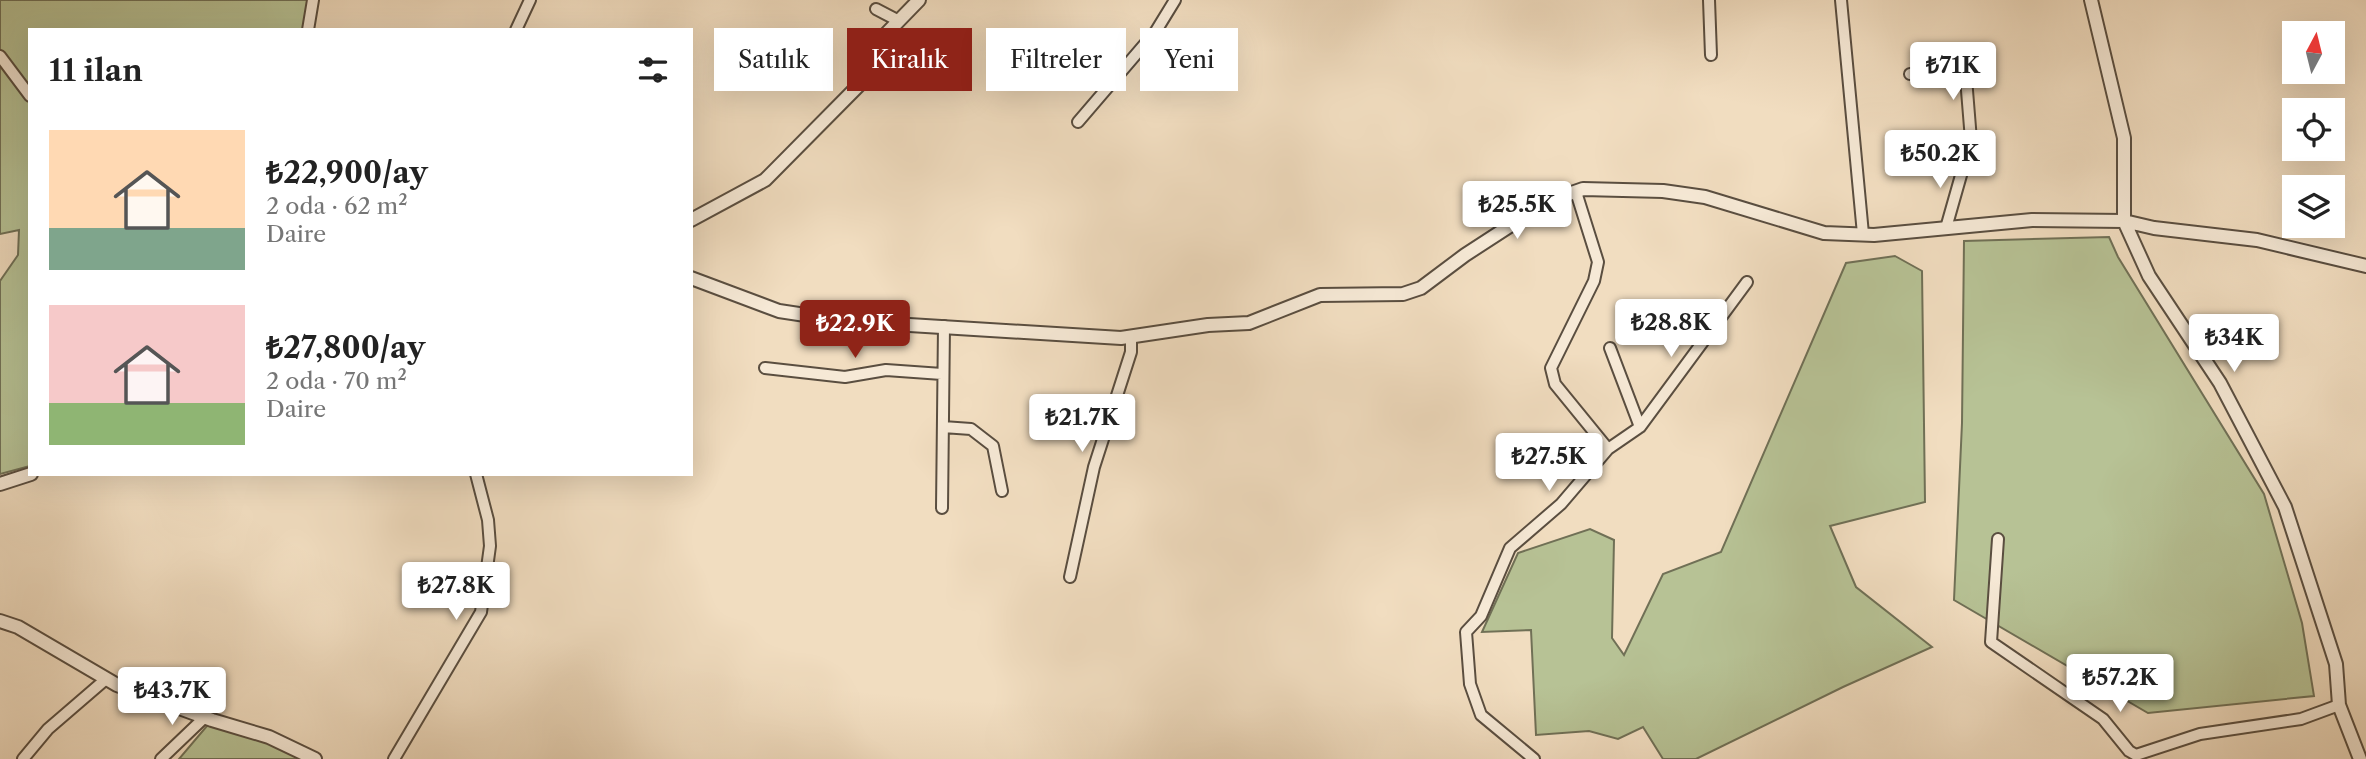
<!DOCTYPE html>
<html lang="tr">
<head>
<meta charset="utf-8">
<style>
  :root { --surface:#fff; --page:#f2f2f2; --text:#222; --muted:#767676; --accent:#8f2418 }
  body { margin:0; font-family:"Libre Caslon Text",serif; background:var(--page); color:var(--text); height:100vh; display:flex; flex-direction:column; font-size:26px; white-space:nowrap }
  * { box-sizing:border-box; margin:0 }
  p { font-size:23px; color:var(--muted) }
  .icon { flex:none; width:38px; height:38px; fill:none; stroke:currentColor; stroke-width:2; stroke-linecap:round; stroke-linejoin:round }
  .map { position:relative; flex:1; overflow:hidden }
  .panel { position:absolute; left:28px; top:28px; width:665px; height:448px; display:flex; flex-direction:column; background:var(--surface); border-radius:0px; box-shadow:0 7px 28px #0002 }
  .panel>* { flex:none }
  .guide { position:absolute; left:714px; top:28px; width:665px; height:63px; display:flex; gap:14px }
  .needle { width:46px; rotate:7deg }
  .fabs { position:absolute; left:2282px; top:21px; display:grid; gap:14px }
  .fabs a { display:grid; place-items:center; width:63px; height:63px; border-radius:0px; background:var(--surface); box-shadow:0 7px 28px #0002; font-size:35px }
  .price { position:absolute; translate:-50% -60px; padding:0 16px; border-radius:7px; background:#fff; color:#222; font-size:23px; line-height:46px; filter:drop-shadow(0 2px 4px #0008) }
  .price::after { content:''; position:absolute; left:50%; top:42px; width:21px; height:16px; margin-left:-10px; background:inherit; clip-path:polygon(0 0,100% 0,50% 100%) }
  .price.selected { background:var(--accent); color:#fff }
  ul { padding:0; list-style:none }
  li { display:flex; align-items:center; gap:21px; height:175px; padding:0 21px }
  li span { display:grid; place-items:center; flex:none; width:196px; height:140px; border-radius:0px; color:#555 }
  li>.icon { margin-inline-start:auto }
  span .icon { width:84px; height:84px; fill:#fffc; stroke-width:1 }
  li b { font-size:30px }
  h2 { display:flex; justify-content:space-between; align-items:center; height:84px; padding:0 21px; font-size:30px }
  .pill { padding:0 24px; border-radius:0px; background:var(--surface); box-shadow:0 7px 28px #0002; font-size:24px; line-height:63px }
  .pill.selected { background:var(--accent); color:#fff }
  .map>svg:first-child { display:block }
  .green { fill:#b7c295; stroke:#707056; stroke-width:2 }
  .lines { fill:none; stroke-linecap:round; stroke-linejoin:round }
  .minor-casing { stroke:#5a4e40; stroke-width:14 }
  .tertiary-casing { stroke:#5a4e40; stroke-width:16 }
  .minor { stroke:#f6e9d6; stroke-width:10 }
  .tertiary { stroke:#f6e9d6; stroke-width:12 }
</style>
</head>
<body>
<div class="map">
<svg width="2366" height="759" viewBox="0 0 2366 759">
  <rect width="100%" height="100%" fill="#f1ddc0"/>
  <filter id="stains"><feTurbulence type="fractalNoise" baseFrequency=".00286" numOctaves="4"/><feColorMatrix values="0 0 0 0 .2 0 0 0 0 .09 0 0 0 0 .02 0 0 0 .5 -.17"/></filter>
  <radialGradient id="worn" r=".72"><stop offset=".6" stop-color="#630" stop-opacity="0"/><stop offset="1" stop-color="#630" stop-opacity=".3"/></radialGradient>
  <path class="green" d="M0,0H318L312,30H30V466L0,474V281L18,255L19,230L0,234Z
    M2109,237L2118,257L2264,494L2302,623L2314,696L2148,713L1954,600L1962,423L1964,241Z
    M1895,256L1922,271L1925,502L1830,526L1856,587L1932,647L1843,687L1696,759H1663L1643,727L1618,739L1589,731L1536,735L1531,630L1482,632L1518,553L1590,529L1614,540L1612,638L1624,655L1663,574L1721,552L1846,263Z
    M212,720L308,759H179Z"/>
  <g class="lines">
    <defs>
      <path id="minor" d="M1709,0L1711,55
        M1841,0L1863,234
        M876,9L899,21
        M308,30L313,0
        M516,30L530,0
        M0,56L30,96
        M1910,74L1959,71L1966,78L1971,140L1946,228
        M1078,122L1156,31L1175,0
        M1610,348L1640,427
        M765,368L845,377L886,370L942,374
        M943,427L971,429L993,446L1002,491
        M1608,449L1640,427L1747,282
        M942,508L944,326
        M1998,539L1991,642L2103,719L2129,751L2136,755L2200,734L2301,719L2339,705
        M1070,577L1094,467L1131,352V337
        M23,759L48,729L106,679
        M161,759L205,717
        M394,759L481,612L490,546L488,520L476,474
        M1534,759L1481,715L1470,684L1466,632L1481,616L1510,548L1561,504L1608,449L1555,384L1551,368L1594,281L1598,262L1576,192"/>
      <path id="tertiary" d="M2091,0L2124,138V221L2149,276L2220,383L2285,507L2336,664L2339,705L2360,759
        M691,220L765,180L865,79L885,35L919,0
        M691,278L779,311L845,321L1121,338L1208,325L1249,323L1320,295L1403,294L1421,288L1465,255L1525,216L1563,196L1583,189L1663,191L1705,197L1824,233L1874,235L2032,220L2124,221L2154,228L2257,240L2366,266
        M0,484L31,474
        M0,621L18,627L117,685L212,720L269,737L315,759"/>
    </defs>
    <use href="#minor" class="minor-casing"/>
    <use href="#tertiary" class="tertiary-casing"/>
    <use href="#minor" class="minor"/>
    <use href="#tertiary" class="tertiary"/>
  </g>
  <rect width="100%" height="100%" filter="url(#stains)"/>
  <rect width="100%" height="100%" fill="url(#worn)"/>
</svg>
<div class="fabs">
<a><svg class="needle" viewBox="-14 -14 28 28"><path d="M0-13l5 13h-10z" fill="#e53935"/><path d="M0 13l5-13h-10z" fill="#767676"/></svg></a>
<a><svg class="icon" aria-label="locate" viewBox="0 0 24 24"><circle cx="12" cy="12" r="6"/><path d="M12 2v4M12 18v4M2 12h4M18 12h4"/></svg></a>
<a><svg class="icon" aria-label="layers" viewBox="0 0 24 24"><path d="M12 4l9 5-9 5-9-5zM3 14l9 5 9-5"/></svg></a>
</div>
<b class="price" style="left:1953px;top:102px">₺71K</b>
<b class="price" style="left:1940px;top:190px">₺50.2K</b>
<b class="price" style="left:1517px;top:241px">₺25.5K</b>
<b class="price" style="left:1671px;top:359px">₺28.8K</b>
<b class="price selected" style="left:855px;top:360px">₺22.9K</b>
<b class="price" style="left:2234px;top:374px">₺34K</b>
<b class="price" style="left:1082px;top:454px">₺21.7K</b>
<b class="price" style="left:1549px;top:493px">₺27.5K</b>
<b class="price" style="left:456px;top:622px">₺27.8K</b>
<b class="price" style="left:2120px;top:714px">₺57.2K</b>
<b class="price" style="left:172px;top:727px">₺43.7K</b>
<div class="guide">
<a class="pill">Satılık</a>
<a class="pill selected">Kiralık</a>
<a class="pill">Filtreler</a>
<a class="pill">Yeni</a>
</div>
<section class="panel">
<h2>11 ilan<svg class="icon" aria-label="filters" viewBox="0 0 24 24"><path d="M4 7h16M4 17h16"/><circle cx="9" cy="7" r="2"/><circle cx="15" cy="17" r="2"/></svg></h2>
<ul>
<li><span style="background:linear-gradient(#ffd9b3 70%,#7fa58c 0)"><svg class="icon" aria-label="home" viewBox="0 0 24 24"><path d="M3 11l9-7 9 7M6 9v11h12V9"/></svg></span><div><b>₺22,900/ay</b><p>2 oda · 62 m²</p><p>Daire</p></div></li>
<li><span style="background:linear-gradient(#f6c9c9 70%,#8fb573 0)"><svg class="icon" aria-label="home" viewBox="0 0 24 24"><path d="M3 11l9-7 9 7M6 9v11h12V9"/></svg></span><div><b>₺27,800/ay</b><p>2 oda · 70 m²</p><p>Daire</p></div></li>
</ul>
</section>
</div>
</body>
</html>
